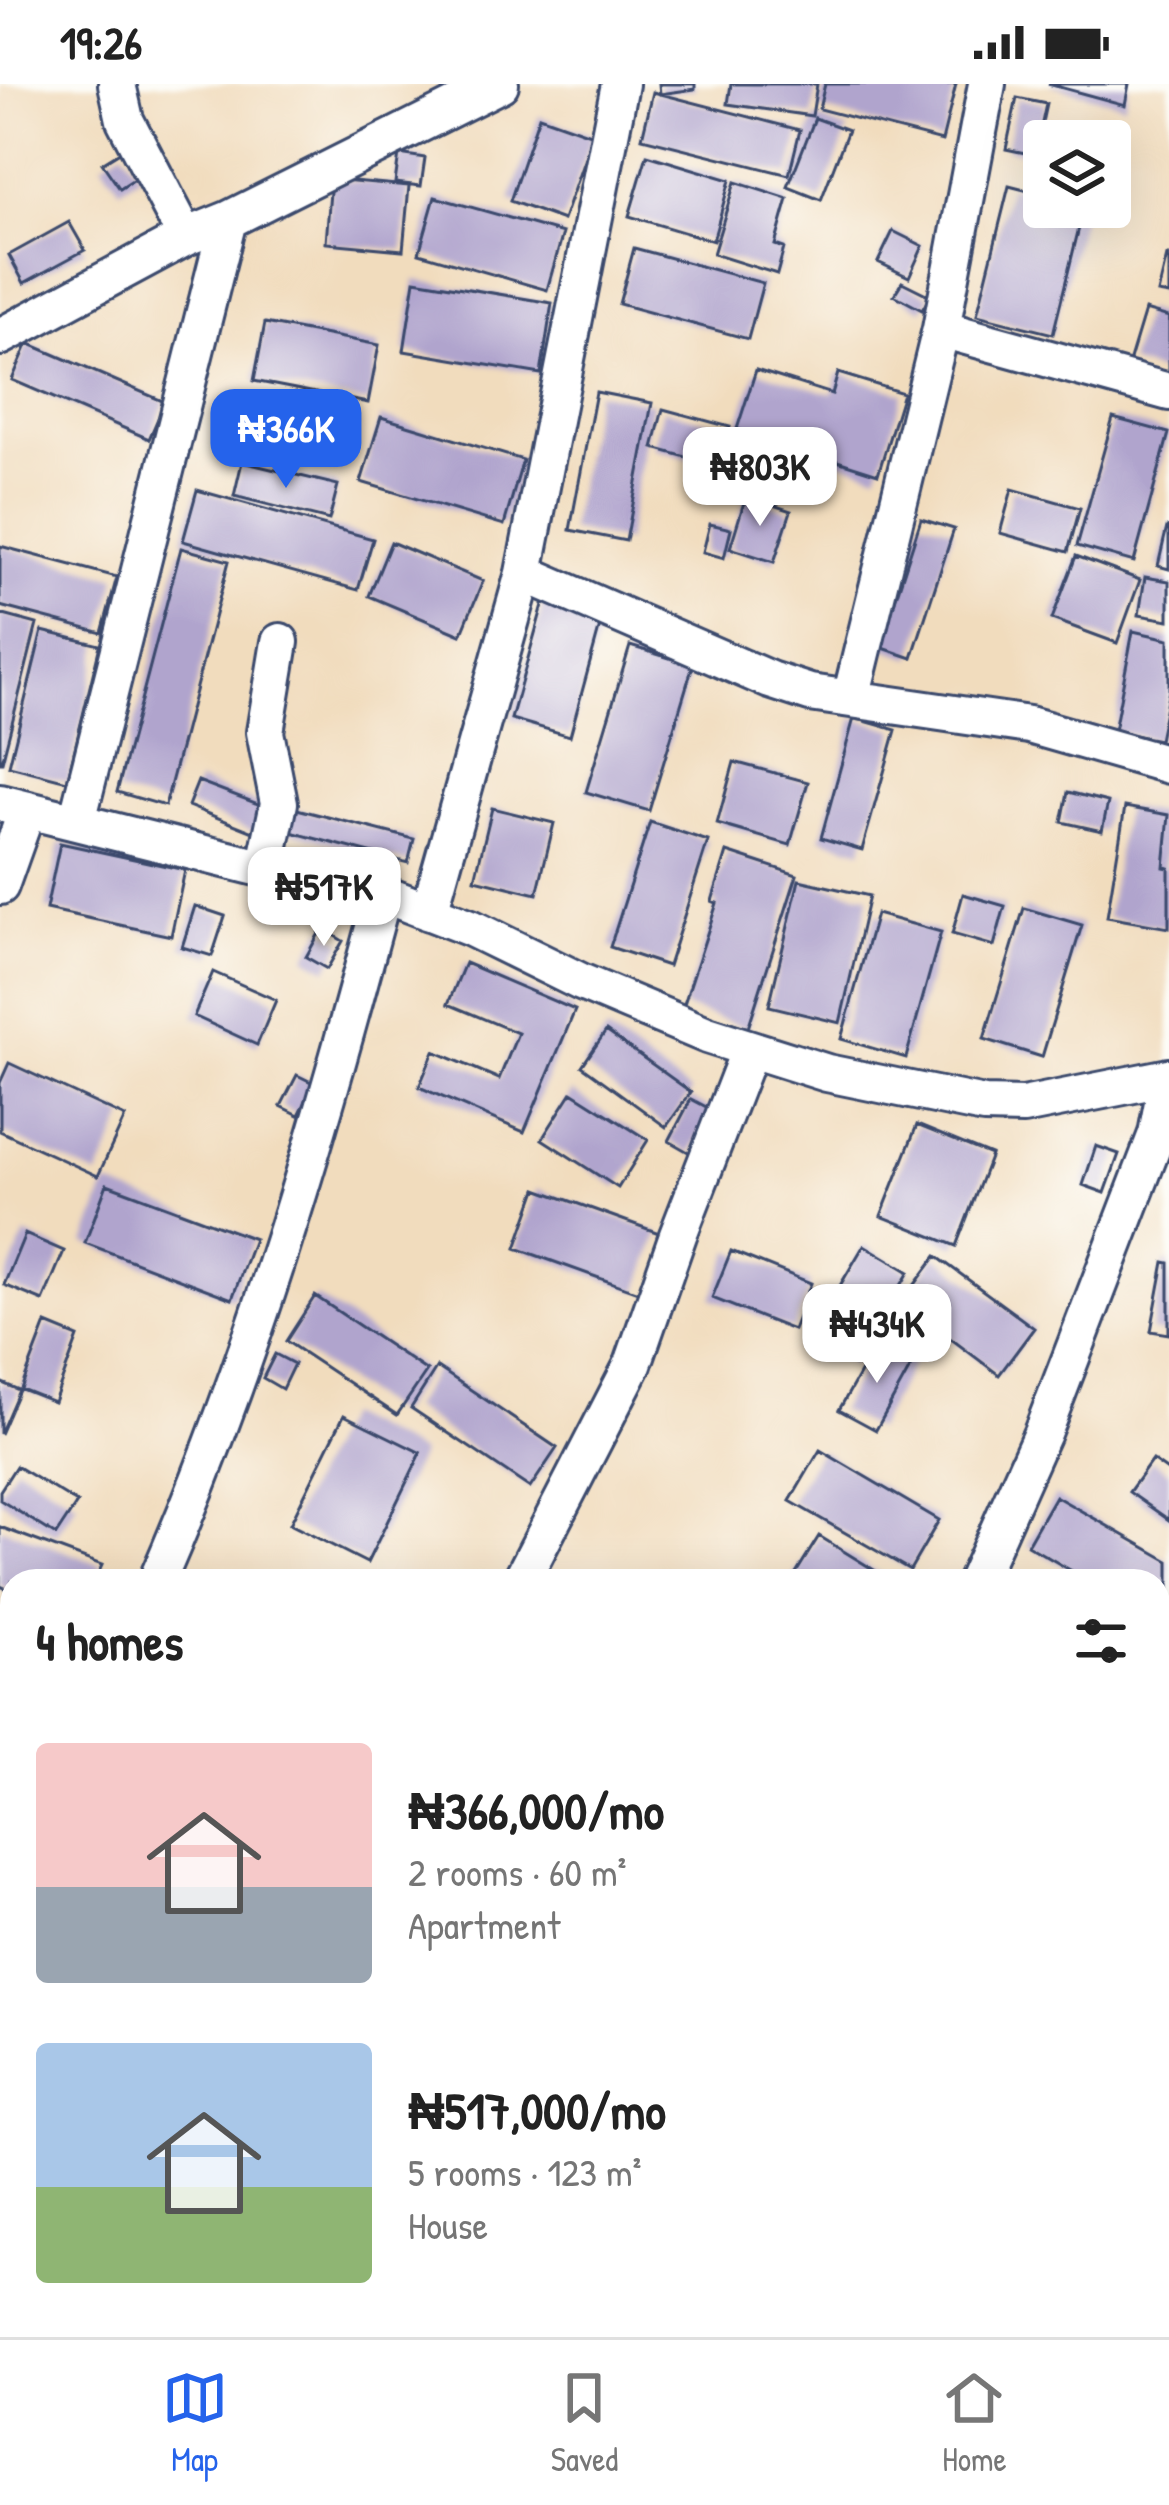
<!DOCTYPE html>
<html lang="en">
<head>
<meta charset="utf-8">
<style>
  :root { --surface:#fff; --page:#f2f2f2; --text:#222; --muted:#767676; --line:#e0e0e0; --accent:#2563eb }
  body { margin:0; font-family:"Patrick Hand",sans-serif; background:var(--page); color:var(--text); height:100vh; display:flex; flex-direction:column; font-size:45px; white-space:nowrap }
  * { box-sizing:border-box; margin:0 }
  p { font-size:39px; color:var(--muted) }
  .icon { flex:none; width:66px; height:66px; fill:none; stroke:currentColor; stroke-width:2; stroke-linecap:round; stroke-linejoin:round }
  .map { position:relative; flex:1; overflow:hidden }
  .sheet { position:absolute; left:0px; top:1485px; width:1170px; height:768px; display:flex; flex-direction:column; background:var(--surface); border-radius:36px 36px 0 0; box-shadow:0 12px 48px #0002 }
  .sheet>* { flex:none }
  .fabs { position:absolute; left:1023px; top:36px; display:grid; gap:24px }
  .fabs a { display:grid; place-items:center; width:108px; height:108px; border-radius:12px; background:var(--surface); box-shadow:0 12px 48px #0002; font-size:60px }
  .price { position:absolute; translate:-50% -102px; padding:0 27px; border-radius:24px; background:#fff; color:#222; font-size:39px; line-height:78px; filter:drop-shadow(0 3px 6px #0008) }
  .price::after { content:''; position:absolute; left:50%; top:72px; width:36px; height:27px; margin-left:-18px; background:inherit; clip-path:polygon(0 0,100% 0,50% 100%) }
  .price.selected { background:var(--accent); color:#fff }
  ul { padding:0; list-style:none }
  li { display:flex; align-items:center; gap:36px; height:300px; padding:0 36px }
  li span { display:grid; place-items:center; flex:none; width:336px; height:240px; border-radius:12px; color:#555 }
  li>.icon { margin-inline-start:auto }
  span .icon { width:144px; height:144px; fill:#fffc; stroke-width:1 }
  li b { font-size:51px }
  h2 { display:flex; justify-content:space-between; align-items:center; height:144px; padding:0 36px; font-size:51px }
  .status { display:flex; justify-content:space-between; align-items:center; height:84px; padding:0 60px; background:var(--surface); direction:ltr }
  .status svg { height:33px; fill:currentColor }
  .dock { display:flex; justify-content:space-around; align-items:center; height:168px; border-top:3px solid var(--line); background:var(--surface); font-size:33px; color:var(--muted) }
  .dock a { display:grid; justify-items:center; gap:6px }
  .dock .selected { color:var(--accent) }
  .map>svg:first-child { display:block }
  .building { fill:#b0a4cd }
  .lines { fill:none; stroke-linecap:round; stroke-linejoin:round }
  .minor-casing { stroke:#3b496c; stroke-width:42 }
  .minor { stroke:#fff; stroke-width:36 }
</style>
</head>
<body>
<div class="status"><b>19:26</b><svg viewBox="0 0 49 12"><path d="M0 12V9h3v3zM5 12V6h3v6zM10 12V3h3v9zM15 12V0h3v12zM26 1h20v11H26zM47 4h2v5h-2z"/></svg></div>
<div class="map">
<svg width="1169" height="2253" viewBox="0 0 1169 2253">
  <rect width="100%" height="100%" fill="#fdfcf7"/>
  <filter id="ink" filterUnits="userSpaceOnUse"><feTurbulence type="fractalNoise" baseFrequency=".00833" numOctaves="2"/><feDisplacementMap in="SourceGraphic" scale="24" xChannelSelector="R" yChannelSelector="G"/><feConvolveMatrix kernelMatrix="1 2 1 2 8 2 1 2 1" color-interpolation-filters="sRGB"/></filter>
  <filter id="wash" filterUnits="userSpaceOnUse"><feTurbulence type="fractalNoise" baseFrequency=".004" numOctaves="4" result="noise"/><feDisplacementMap in="SourceGraphic" scale="48" xChannelSelector="R" yChannelSelector="G"/><feGaussianBlur stdDeviation="2.7" result="paint"/><feColorMatrix in="noise" values="0 0 0 0 0 0 0 0 0 0 0 0 0 0 0 0 0 1.4 0 .05"/><feComposite in="paint" operator="in"/></filter>
  <g filter="url(#wash)">
    <rect width="100%" height="100%" fill="#f1dcbd"/>
    <g id="blocks">
      <path class="building" d="M659,0H695V5L660,10Z
        M731,0H817L812,32L728,20Z
        M825,0H956L942,57L819,25Z
        M1048,0H1129L1125,21Z
        M653,8L800,46L789,91L642,54Z
        M1017,14L1046,20L1035,71L1006,65Z
        M539,32L593,51L563,136L510,117Z
        M815,34L848,46L821,116L788,103Z
        M123,66L140,92L120,105L102,79Z
        M399,70L425,74L421,102L395,99Z
        M647,71L730,96L713,157L629,132Z
        M331,95L409,102L403,166L326,159Z
        M735,98L788,115L775,161L784,164L777,190L713,170Z
        M1009,102L1044,111V123H1084L1053,250L977,231Z
        M435,113L563,149L547,206L419,169Z
        M69,138L85,166L24,199L9,171Z
        M893,147L923,162L909,193L878,178Z
        M634,164L763,199L748,255L619,220Z
        M1167,172H1169V211L1158,209Z
        M415,196L552,219L541,290L404,267Z
        M902,198L930,212L922,226L894,211Z
        M1145,226L1169,233V291L1129,279Z
        M265,239L379,261L368,319L254,297Z
        M28,259L165,318L149,355L12,296Z
        M756,286L832,310L838,289L903,309L878,390L737,345Z
        M596,308L652,319L626,457L570,446Z
        M663,325L730,343L719,382L653,364Z
        M381,333L523,376L504,441L361,398Z
        M1113,334L1169,349L1134,478L1077,462Z
        M242,378L338,401L329,436L234,412Z
        M1012,405L1080,424L1068,468L1000,449Z
        M197,406L373,455L358,506L183,457Z
        M746,412L791,427L774,478L730,464Z
        M921,435L954,445L912,574L880,563Z
        M710,440L731,445L724,474L703,468Z
        M1167,443H1169V485L1158,482Z
        M391,458L483,497L461,551L369,512Z
        M0,462L117,493L102,549L0,522Z
        M181,464L229,477L165,722L117,708Z
        M1076,472L1140,496L1117,559L1052,535Z
        M1145,493L1169,497V536L1139,531Z
        M546,510L604,527L570,652L511,635Z
        M0,530L37,540L2,678H0Z
        M42,547L100,561L67,697L9,682Z
        M1133,547L1169,555V606L1159,656L1114,647Z
        M630,562L693,581L649,727L586,708Z
        M854,634L896,646L862,766L821,754Z
        M734,678L808,698L790,761L717,740Z
        M198,697L266,723L256,749L188,722Z
        M1068,708L1108,718L1102,747L1062,738Z
        M1125,723L1169,731L1164,783L1169,784V844L1107,833Z
        M293,724L414,755L408,779L287,747Z
        M492,724L554,739L537,810L475,795Z
        M650,738L708,757L668,882L610,863Z
        M60,759L185,786L171,852L46,825Z
        M727,768L797,791L748,944L683,923L717,819L712,817Z
        M799,796L869,812L840,939L769,922Z
        M963,810L1005,822L994,862L952,850Z
        M195,822L225,832L212,872L182,863Z
        M1024,824L1082,841L1042,973L984,955Z
        M876,830L941,848L906,974L841,955Z
        M322,844L343,857L327,885L306,873Z
        M465,879L575,926L524,1048L419,1003L434,967L499,995L518,949L448,920Z
        M213,888L276,916L257,961L194,932Z
        M606,947L691,1008L666,1043L582,982Z
        M9,979L125,1033L98,1092L0,1047V999Z
        M297,991L315,1000L299,1031L281,1022Z
        M572,1008L648,1056L618,1104L542,1055Z
        M691,1015L712,1026L690,1069L669,1057Z
        M917,1041L991,1071L956,1162L881,1132Z
        M1096,1062L1119,1070L1105,1109L1083,1101Z
        M107,1100L254,1155L232,1215L85,1159Z
        M537,1105L659,1149L638,1208L516,1164Z
        M25,1150L64,1167L43,1217L4,1201Z
        M864,1161L909,1188L854,1281L809,1254Z
        M731,1167L811,1199L793,1246L712,1214Z
        M936,1172L1034,1244L999,1291L902,1218Z
        M1164,1178L1169,1179V1250L1151,1247Z
        M315,1212L427,1287L397,1331L286,1257Z
        M46,1240L78,1253L54,1318L21,1305Z
        M878,1257L914,1277L876,1346L839,1326Z
        M275,1270L294,1280L282,1305L263,1294Z
        M437,1283L557,1364L530,1404L411,1324Z
        M0,1298L19,1306L0,1350Z
        M344,1331L421,1369L367,1479L290,1440Z
        M820,1366L939,1436L910,1486L790,1417Z
        M1152,1376L1169,1388V1436L1129,1408Z
        M16,1382L77,1419L56,1451L0,1416V1407Z
        M1055,1412L1169,1477V1543L1158,1536V1497H1089L1027,1461Z
        M0,1443L102,1481L95,1497H12V1507L0,1502Z
        M819,1452L892,1497H791Z
        M1158,1823L1169,1830V1886L1158,1904Z
        M1158,2188L1169,2195V2253H1142L1121,2241H1158Z
        M643,2241H659L679,2253H635Z
        M697,2241H775L796,2253H718Z"/>
    </g>
  </g>
  <g filter="url(#ink)">
    <use href="#blocks" fill-opacity="0" stroke="#3b496c" stroke-width="3"/>
    <g class="lines">
      <defs>
        <path id="minor" d="M117,0L125,36L186,153
          M941,245L1169,308
          M0,253L186,153L228,136L500,0
          M524,489L770,596L810,609L1029,641L1169,681
          M851,614L941,245L987,0
          M0,719L265,785L383,810L471,844L581,898L707,951L827,989L984,1021L1023,1022L1169,993
          M77,737L228,136
          M265,785L279,719L265,648L280,558
          M0,802L27,726
          M429,828L524,489L620,0
          M157,1497C254,1275 321,1044 383,810
          M521,1497L633,1280L678,1151L750,965
          M976,1497L1042,1349L1157,1050L1168,993
          M0,1871L12,1839
          M1158,1997L1169,1977
          M0,2215L12,2217
          M167,2241L240,2253
          M312,2253L315,2241
          M387,2253L437,2241
          M592,2253L598,2241
          M1013,2253L1020,2241"/>
      </defs>
      <use href="#minor" class="minor-casing"/>
      <use href="#minor" class="minor"/>
    </g>
  </g>
</svg>
<div class="fabs">
<a><svg class="icon" aria-label="layers" viewBox="0 0 24 24"><path d="M12 4l9 5-9 5-9-5zM3 14l9 5 9-5"/></svg></a>
</div>
<b class="price selected" style="left:286px;top:407px">₦366K</b>
<b class="price" style="left:760px;top:445px">₦803K</b>
<b class="price" style="left:324px;top:865px">₦517K</b>
<b class="price" style="left:877px;top:1302px">₦434K</b>
<section class="sheet">
<h2>4 homes<svg class="icon" aria-label="filters" viewBox="0 0 24 24"><path d="M4 7h16M4 17h16"/><circle cx="9" cy="7" r="2"/><circle cx="15" cy="17" r="2"/></svg></h2>
<ul>
<li><span style="background:linear-gradient(#f6c9c9 60%,#9aa5b1 0)"><svg class="icon" aria-label="home" viewBox="0 0 24 24"><path d="M3 11l9-7 9 7M6 9v11h12V9"/></svg></span><div><b>₦366,000/mo</b><p>2 rooms · 60 m²</p><p>Apartment</p></div></li>
<li><span style="background:linear-gradient(#a9c7e8 60%,#8fb573 0)"><svg class="icon" aria-label="home" viewBox="0 0 24 24"><path d="M3 11l9-7 9 7M6 9v11h12V9"/></svg></span><div><b>₦517,000/mo</b><p>5 rooms · 123 m²</p><p>House</p></div></li>
</ul>
</section>
</div>
<nav class="dock">
<a class="selected"><svg class="icon" aria-label="map" viewBox="0 0 24 24"><path d="M3 6l6-2 6 2 6-2v14l-6 2-6-2-6 2zM9 4v14M15 6v14"/></svg>Map</a>
<a><svg class="icon" aria-label="saved" viewBox="0 0 24 24"><path d="M7 4h10v16l-5-4-5 4z"/></svg>Saved</a>
<a><svg class="icon" aria-label="home" viewBox="0 0 24 24"><path d="M3 11l9-7 9 7M6 9v11h12V9"/></svg>Home</a>
</nav>
</body>
</html>
